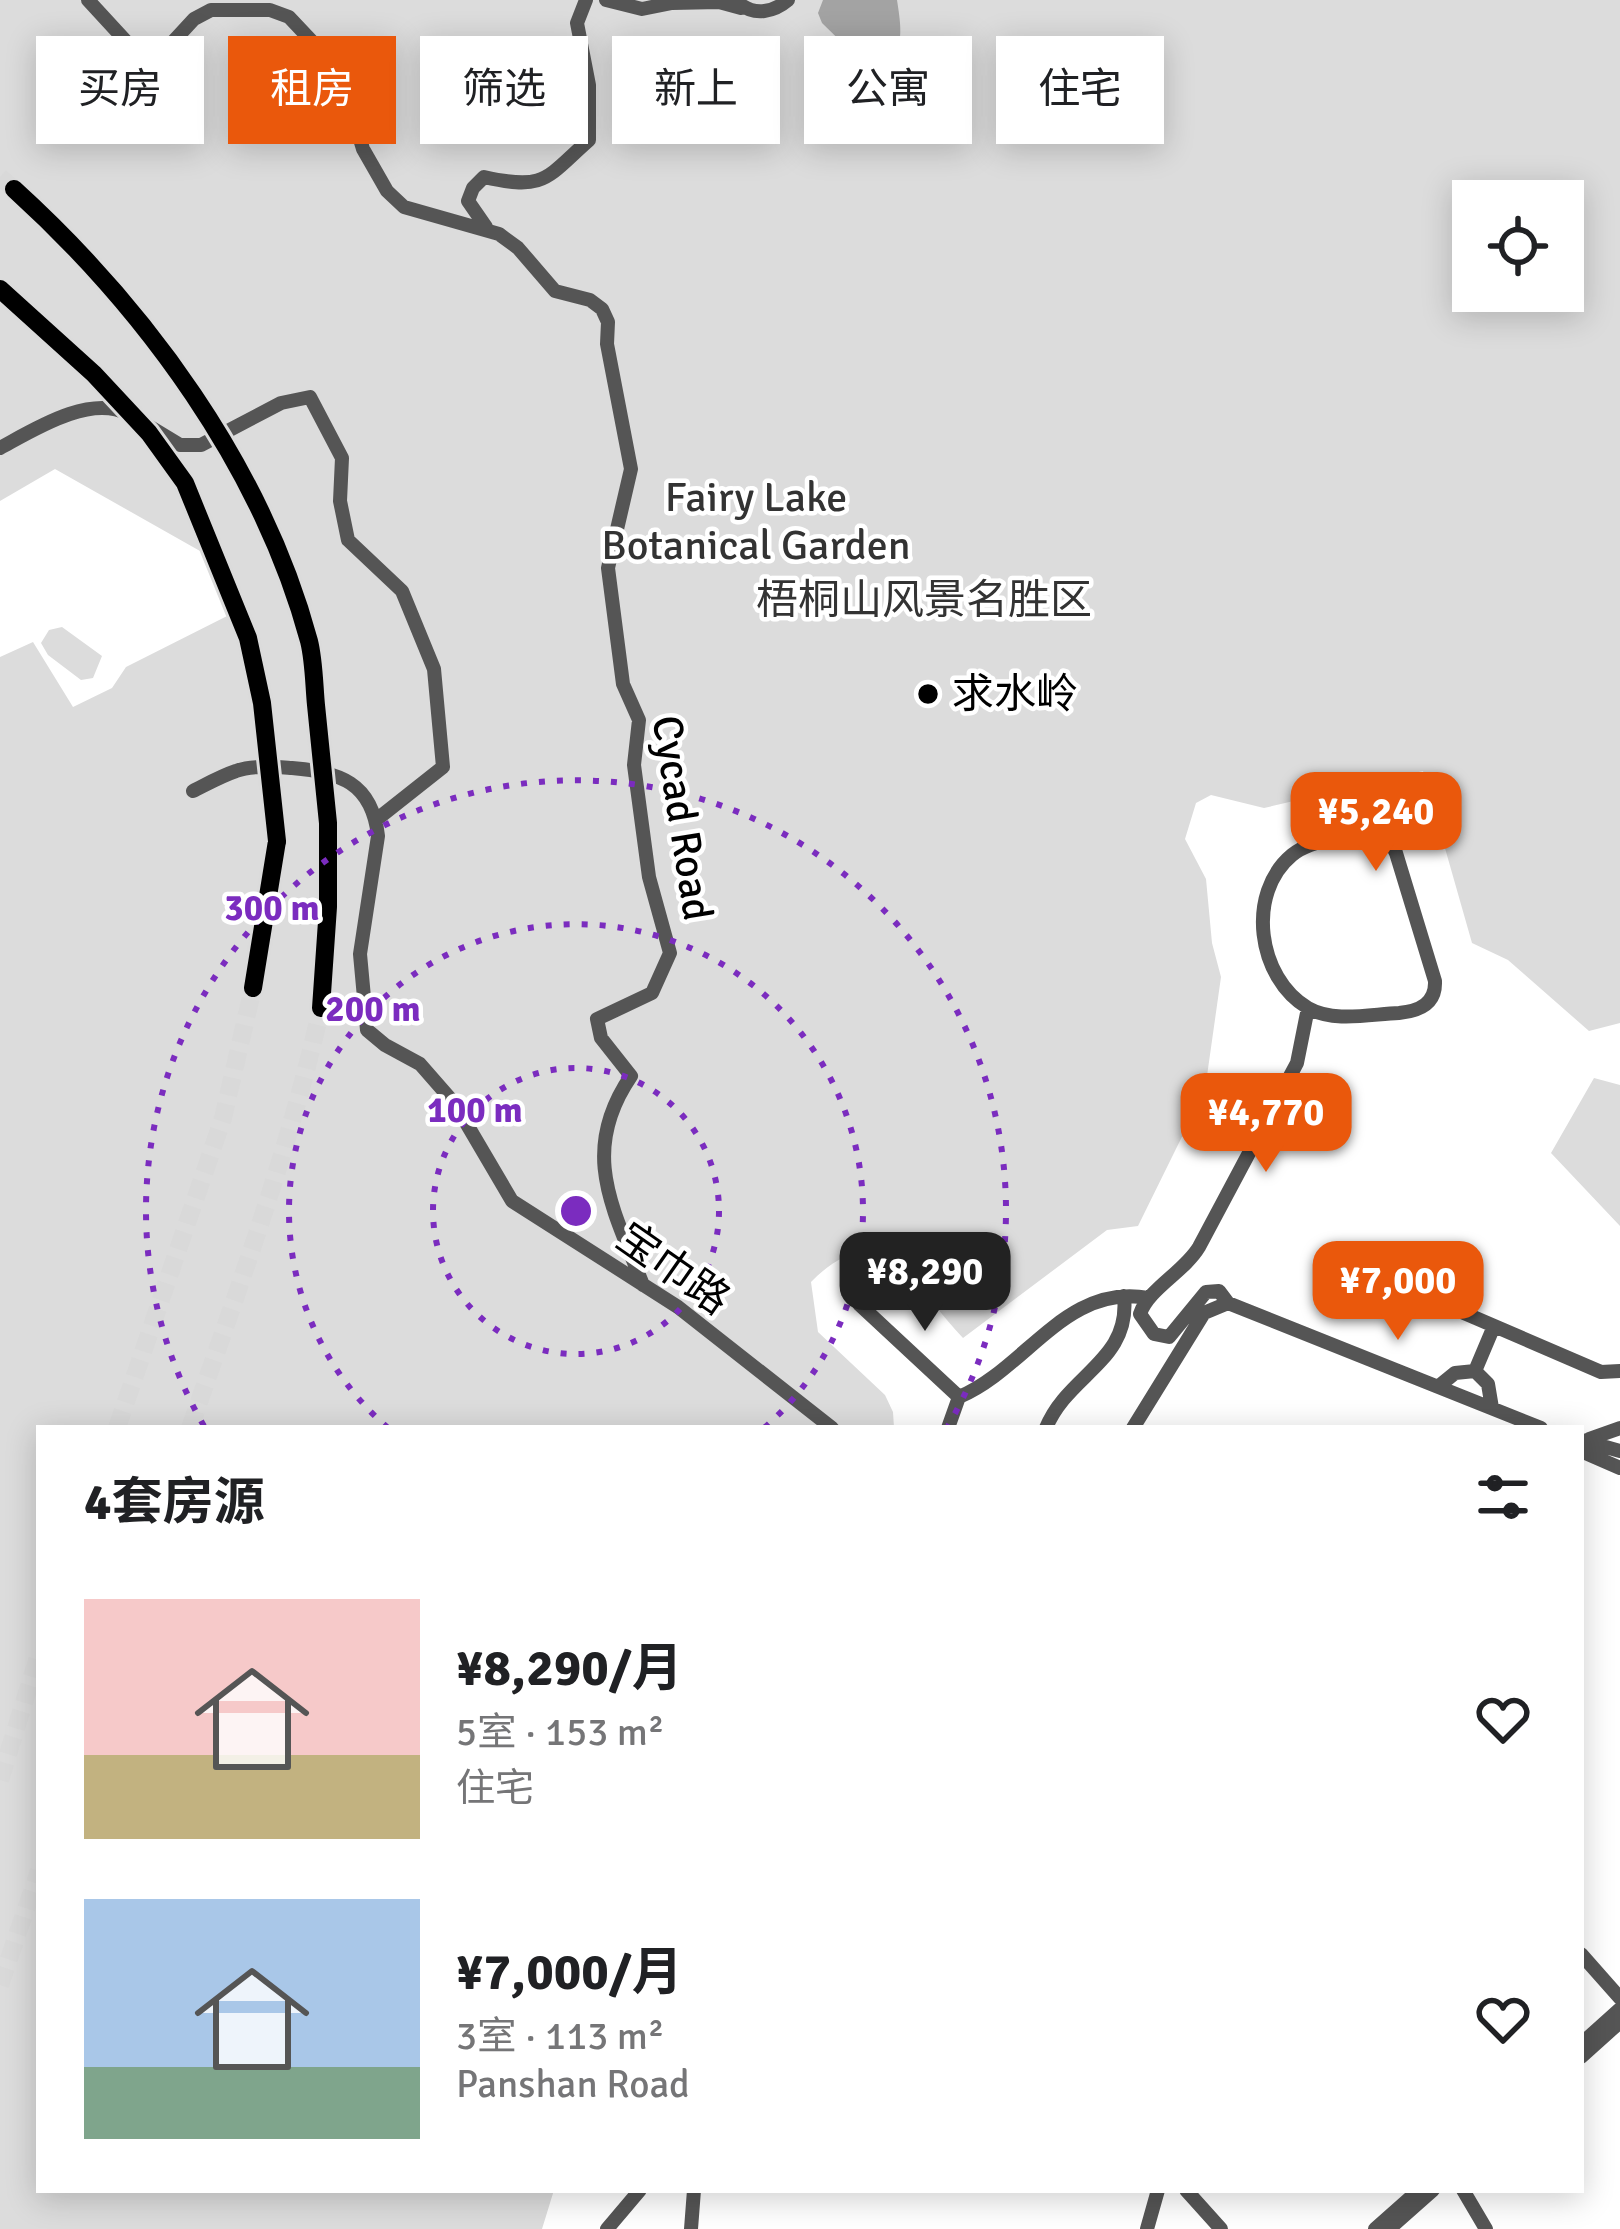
<!DOCTYPE html>
<html lang="zh">
<head>
<meta charset="utf-8">
<style>
  :root { --surface:#fff; --page:#f2f2f2; --text:#202124; --muted:#757577; --accent:#ea580c }
  body { margin:0; font-family:Signika,"Noto Sans SC",sans-serif; background:var(--page); color:var(--text); height:100vh; display:flex; flex-direction:column; font-size:45px; white-space:nowrap }
  * { box-sizing:border-box; margin:0 }
  p { font-size:39px; color:var(--muted) }
  .icon { flex:none; width:66px; height:66px; fill:none; stroke:currentColor; stroke-width:2; stroke-linecap:round; stroke-linejoin:round }
  .map { position:relative; flex:1; overflow:hidden }
  .details { position:absolute; left:36px; top:1425px; width:1548px; height:768px; display:flex; flex-direction:column; background:var(--surface); border-radius:0px; box-shadow:0 6px 30px #0003 }
  .details>* { flex:none }
  .hud { position:absolute; left:36px; top:36px; width:1548px; height:108px; display:flex; gap:24px }
  .buttons { position:absolute; left:1452px; top:180px; display:grid; gap:24px }
  .buttons a { display:grid; place-items:center; width:132px; height:132px; border-radius:0px; background:var(--surface); box-shadow:0 6px 30px #0003; font-size:60px }
  .price { position:absolute; translate:-50% -102px; padding:0 27px; border-radius:24px; background:var(--accent); color:#fff; font-size:39px; line-height:78px; filter:drop-shadow(0 3px 6px #0008) }
  .price::after { content:''; position:absolute; left:50%; top:72px; width:36px; height:27px; margin-left:-18px; background:inherit; clip-path:polygon(0 0,100% 0,50% 100%) }
  .price.active { background:#222; color:#fff }
  ul { padding:0; list-style:none }
  li { display:flex; align-items:center; gap:36px; height:300px; padding:0 48px }
  li span { display:grid; place-items:center; flex:none; width:336px; height:240px; border-radius:0px; color:#555 }
  li>.icon { margin-inline-start:auto }
  span .icon { width:144px; height:144px; fill:#fffc; stroke-width:1 }
  li b { font-size:51px }
  h2 { display:flex; justify-content:space-between; align-items:center; height:144px; padding:0 48px; font-size:51px }
  .pill { padding:0 42px; border-radius:0px; background:var(--surface); box-shadow:0 6px 30px #0003; font-size:42px; line-height:108px }
  .pill.active { background:var(--accent); color:#fff }
  .map>svg:first-child { display:block }
  .green { fill:#dcdcdc; fill-rule:evenodd }
  .water { fill:#a3a3a3 }
  .lines { fill:none; stroke-linecap:round; stroke-linejoin:round }
  .highway-tunnel { stroke:#d9d9d9; stroke-width:18; stroke-dasharray:18 9; stroke-linecap:butt }
  .highway-casing { stroke:#dbdbdb; stroke-width:24 }
  .minor { stroke:#555; stroke-width:14 }
  .highway { stroke:#000; stroke-width:18 }
  .highway-bridge-casing { stroke:#dbdbdb; stroke-width:24; stroke-linecap:butt }
  .highway-bridge { stroke:#000; stroke-width:18 }
  .ring { fill:none; stroke:#7b2cbf; stroke-width:6; stroke-dasharray:6 12 }
  .poi-dot { fill:#000; stroke:#fff; stroke-width:4.5 }
  .labels { text-anchor:middle; dominant-baseline:central; stroke-width:9; stroke-linejoin:round; paint-order:stroke }
  .park-label { font-size:42px; fill:#333; stroke:#fff }
  .poi-label { font-size:42px; fill:#000; stroke:#fff; text-anchor:start }
  .street-label { font-size:42px; fill:#000; stroke:#fff }
  .centre { fill:#7b2cbf; stroke:#fff; stroke-width:6 }
  .ring-label { font-size:36px; text-anchor:middle; font-weight:bold; fill:#7b2cbf; stroke:#fff; stroke-width:9; stroke-linejoin:round; paint-order:stroke }
</style>
</head>
<body>
<div class="map">
<svg width="1620" height="2229" viewBox="0 0 1620 2229">
  <rect width="100%" height="100%" fill="#fff"/>
  <path class="green" d="M0,0H1620V1023L1589,1031L1508,960L1472,943L1423,771L1264,808L1211,795L1196,803L1185,839L1206,879L1212,943L1221,977L1205,1090L1138,1226L1107,1230L963,1338C915,1287 879,1212 811,1282L818,1332L885,1395L893,1412L894,1428H39V2190H554L542,2229H0V657L33,642L73,707L112,688L126,667L241,609L200,551L55,469L0,501ZM1473,201H1563V291H1473Z
    M62,627L102,656L93,678L81,680L48,655L41,643L49,630Z
    M1594,1078L1620,1085V1226L1551,1153Z"/>
  <path class="water" d="M823,0H897C902,32 907,62 868,68L822,23L818,13Z"/>
  <g class="lines">
    <path class="highway-tunnel" d="M0,177L14,189
      M117,1428L223,1118L253,988
      M190,1428C238,1289 289,1152 321,1008
      M0,1780L39,1654
      M0,1985L39,1871"/>
    <defs>
      <path id="highway" d="M253,988L277,841
        M321,1008L328,907V823"/>
    </defs>
    <use href="#highway" class="highway-casing"/>
    <path class="minor" d="M88,0L134,50L151,60L158,58L194,19L211,10H270L289,17L339,70L363,149L387,191L404,207L499,234L518,248L555,291L590,300L602,309L608,322L607,344L631,469L608,568L623,684L639,720L634,765L649,877L670,953L652,993L597,1019L601,1038L631,1076C579,1152 613,1208 643,1285
      M606,0L642,9L672,3L719,2L741,8
      M740,4C755,16 774,12 788,0
      M486,227L468,201L473,188L484,177C546,191 546,178 589,140V85L577,23L586,0
      M147,425L180,445H201L281,403L310,397L342,458L340,501L348,540L402,591L434,669L443,767L376,820
      M0,448C35,429 90,394 128,414
      M193,791C207,784 221,776 236,771C252,765 275,767 292,768C339,772 372,782 378,836L360,954L367,1030L385,1045L420,1064L455,1104L512,1201L678,1307L832,1428
      M1382,836L1391,843L1396,853L1435,981C1436,1003 1420,1011 1399,1013C1371,1014 1334,1023 1308,1008C1257,978 1246,893 1292,855C1314,837 1355,836 1382,836Z
      M1350,1264L1601,1372L1620,1371
      M1228,1303L1219,1291L1206,1292L1169,1337L1154,1334L1140,1314C1148,1289 1184,1272 1199,1247L1297,1063L1308,1008
      M859,1304L959,1397
      M1475,1371L1494,1326
      M1439,1386L1455,1373L1475,1371L1488,1384L1492,1408
      M959,1397C1026,1369 1066,1283 1148,1298
      M948,1428L959,1397
      M1046,1428C1068,1374 1131,1361 1124,1296
      M1133,1428L1204,1313L1228,1303L1541,1428
      M1589,1439L1620,1428
      M1581,1440L1620,1451
      M1581,1451L1620,1468
      M1581,1954L1620,1998
      M1581,2044L1620,2009
      M1581,2057L1620,2022
      M1186,2190L1221,2229
      M1463,2190L1486,2229
      M607,2229L640,2190
      M691,2229L694,2190
      M1147,2229L1158,2190
      M1375,2229L1419,2190
      M1389,2229L1433,2190"/>
    <use href="#highway" class="highway"/>
    <defs>
      <path id="highway-bridge" d="M14,189C146,309 262,467 309,641C314,661 314,684 316,705C320,744 324,783 328,823
        M0,289L94,374L149,433L185,483L248,638L262,703L277,841"/>
    </defs>
    <use href="#highway-bridge" class="highway-bridge-casing"/>
    <use href="#highway-bridge" class="highway-bridge"/>
  </g>
  <g class="ring">
    <circle cx="576" cy="1211" r="143"/>
    <path d="M388 1428A287 287 0 1 1 764 1428"/>
    <path d="M204 1426A430 430 0 1 1 948 1426"/>
  </g>
  <circle class="poi-dot" cx="928" cy="694" r="12"/>
  <g class="labels">
    <g class="park-label">
      <text x="756" y="497">Fairy Lake<tspan x="756" dy="48">Botanical Garden</tspan></text>
      <text x="924" y="600">梧桐山风景名胜区</text>
    </g>
    <g class="poi-label">
      <text x="952" y="694">求水岭</text>
    </g>
    <g class="street-label">
      <text transform="translate(682 818) rotate(81)">Cycad Road</text>
      <text transform="translate(673 1269) rotate(35)">宝巾路</text>
    </g>
  </g>
  <circle cx="576" cy="1211" r="18" class="centre"/>
  <g class="ring-label">
    <text x="272" y="920">300 m</text>
    <text x="373" y="1021">200 m</text>
    <text x="475" y="1122">100 m</text>
  </g>
</svg>
<div class="buttons">
<a><svg class="icon" aria-label="locate" viewBox="0 0 24 24"><circle cx="12" cy="12" r="6"/><path d="M12 2v4M12 18v4M2 12h4M18 12h4"/></svg></a>
</div>
<b class="price" style="left:1376px;top:874px">¥5,240</b>
<b class="price" style="left:1266px;top:1175px">¥4,770</b>
<b class="price active" style="left:925px;top:1334px">¥8,290</b>
<b class="price" style="left:1398px;top:1343px">¥7,000</b>
<div class="hud">
<a class="pill">买房</a>
<a class="pill active">租房</a>
<a class="pill">筛选</a>
<a class="pill">新上</a>
<a class="pill">公寓</a>
<a class="pill">住宅</a>
</div>
<section class="details">
<h2>4套房源<svg class="icon" aria-label="filters" viewBox="0 0 24 24"><path d="M4 7h16M4 17h16"/><circle cx="9" cy="7" r="2"/><circle cx="15" cy="17" r="2"/></svg></h2>
<ul>
<li><span style="background:linear-gradient(#f6c9c9 65%,#c2b280 0)"><svg class="icon" aria-label="home" viewBox="0 0 24 24"><path d="M3 11l9-7 9 7M6 9v11h12V9"/></svg></span><div><b>¥8,290/月</b><p>5室 · 153 m²</p><p>住宅</p></div><svg class="icon" aria-label="heart" viewBox="0 0 24 24"><path d="M12 20l-8-8c-3-5 5-10 8-4 3-6 11-1 8 4z"/></svg></li>
<li><span style="background:linear-gradient(#a9c7e8 70%,#7fa58c 0)"><svg class="icon" aria-label="home" viewBox="0 0 24 24"><path d="M3 11l9-7 9 7M6 9v11h12V9"/></svg></span><div><b>¥7,000/月</b><p>3室 · 113 m²</p><p>Panshan Road</p></div><svg class="icon" aria-label="heart" viewBox="0 0 24 24"><path d="M12 20l-8-8c-3-5 5-10 8-4 3-6 11-1 8 4z"/></svg></li>
</ul>
</section>
</div>
</body>
</html>
